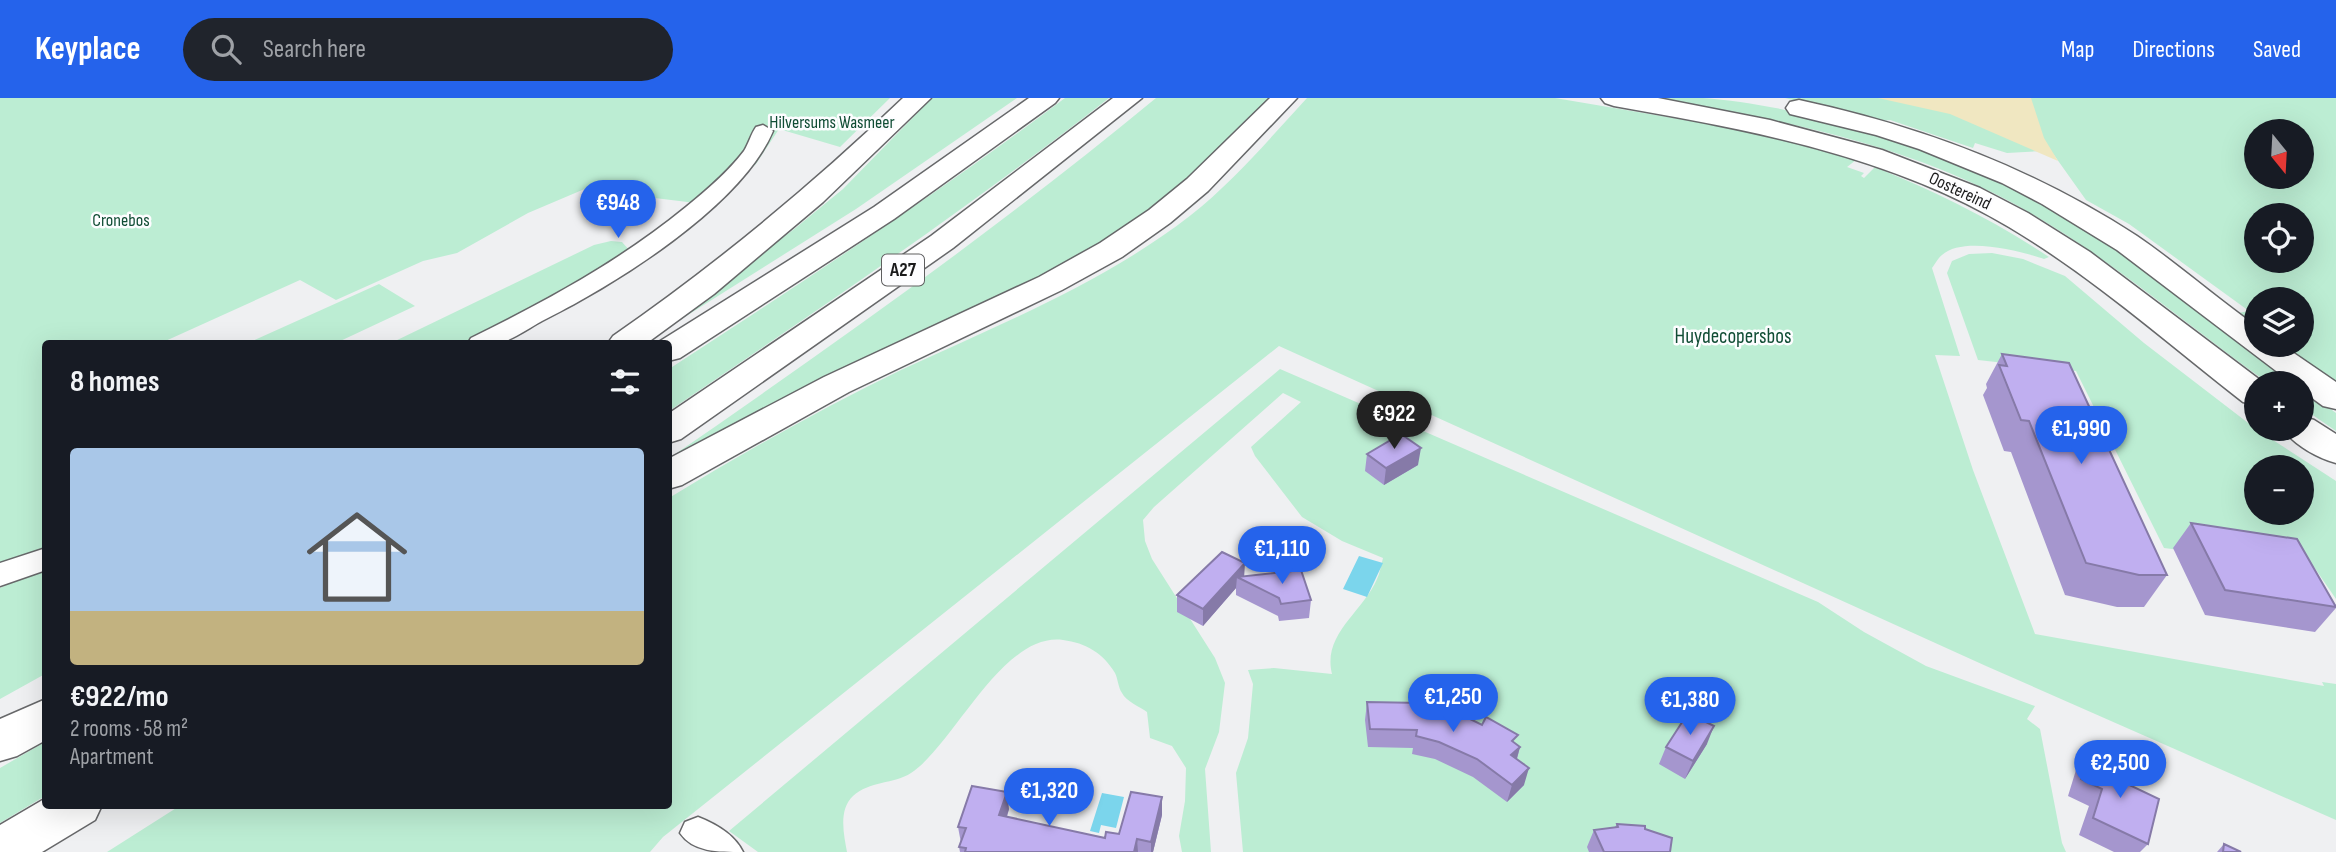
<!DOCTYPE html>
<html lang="en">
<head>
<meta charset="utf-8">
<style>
  :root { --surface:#171b24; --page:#20242c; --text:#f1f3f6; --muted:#9ea1a6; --line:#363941; --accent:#2563eb }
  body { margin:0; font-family:"Sofia Sans Condensed",sans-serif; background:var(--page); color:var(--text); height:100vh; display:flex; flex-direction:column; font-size:26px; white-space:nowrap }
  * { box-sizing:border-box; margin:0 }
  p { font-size:23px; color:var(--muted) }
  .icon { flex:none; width:38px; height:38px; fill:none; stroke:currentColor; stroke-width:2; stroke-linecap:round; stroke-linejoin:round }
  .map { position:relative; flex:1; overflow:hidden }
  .details { position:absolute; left:42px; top:242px; width:630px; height:469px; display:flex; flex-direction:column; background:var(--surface); border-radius:7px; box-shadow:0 7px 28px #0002 }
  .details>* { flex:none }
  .needle { width:46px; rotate:162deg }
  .buttons { position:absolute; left:2244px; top:21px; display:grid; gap:14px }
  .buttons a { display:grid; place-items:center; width:70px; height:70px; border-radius:50%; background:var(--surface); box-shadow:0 7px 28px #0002; font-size:35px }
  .price { position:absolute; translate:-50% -60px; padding:0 16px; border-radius:24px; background:var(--accent); color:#fff; font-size:23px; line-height:46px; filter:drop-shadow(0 2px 4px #0008) }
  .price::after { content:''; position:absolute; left:50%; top:42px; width:21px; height:16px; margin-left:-10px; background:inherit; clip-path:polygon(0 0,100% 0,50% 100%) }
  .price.active { background:#222; color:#fff }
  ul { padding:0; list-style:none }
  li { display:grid; align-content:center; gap:14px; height:371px; padding:0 28px }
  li+li { border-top:2px solid var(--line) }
  li span { display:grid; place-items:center; height:217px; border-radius:7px; color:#555 }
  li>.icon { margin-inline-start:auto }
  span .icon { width:126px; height:126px; fill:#fffc; stroke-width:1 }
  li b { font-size:30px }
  h2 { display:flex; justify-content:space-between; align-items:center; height:84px; padding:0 28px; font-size:30px }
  header { display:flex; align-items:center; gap:42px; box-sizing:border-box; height:98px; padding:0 35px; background:var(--accent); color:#fff }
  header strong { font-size:33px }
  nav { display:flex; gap:38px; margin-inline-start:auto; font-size:24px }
  .search { width:490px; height:63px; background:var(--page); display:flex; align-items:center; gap:18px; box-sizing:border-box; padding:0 24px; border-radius:38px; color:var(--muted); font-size:26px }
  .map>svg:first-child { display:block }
  .green { fill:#bcedd3; fill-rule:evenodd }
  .sand { fill:#f0e7c1 }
  .water { fill:#7bd5ec }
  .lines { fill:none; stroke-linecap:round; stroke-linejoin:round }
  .street-casing { stroke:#67686a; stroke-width:3 }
  .primary-casing { stroke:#67686a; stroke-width:3 }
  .highway-casing { stroke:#67686a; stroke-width:3 }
  .street { fill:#fff; fill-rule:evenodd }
  .primary { fill:#fff; fill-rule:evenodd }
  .highway { fill:#fff; fill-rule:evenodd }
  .wall { fill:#a596ce }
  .shaded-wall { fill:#867aa8 }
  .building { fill:#c0aff0; stroke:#867aa8; stroke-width:2 }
  .labels { text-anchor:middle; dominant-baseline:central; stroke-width:5; stroke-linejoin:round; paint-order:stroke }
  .far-park-label { font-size:18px; fill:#114d35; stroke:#fdfdff }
  .far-street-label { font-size:18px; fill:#1a1a1b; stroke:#fdfdff }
  .shield { fill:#fdfdff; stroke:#5e5e5f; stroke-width:2 }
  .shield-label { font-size:19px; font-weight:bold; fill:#1a1a1b }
  .park-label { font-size:21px; fill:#114d35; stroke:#fdfdff }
</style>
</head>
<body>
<header>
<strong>Keyplace</strong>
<div class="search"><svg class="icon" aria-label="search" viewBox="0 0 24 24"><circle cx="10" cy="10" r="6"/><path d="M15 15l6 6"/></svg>Search here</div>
<nav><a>Map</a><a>Directions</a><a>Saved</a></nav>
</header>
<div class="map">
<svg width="2336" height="754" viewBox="0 0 2336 754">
  <rect width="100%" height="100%" fill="#eff0f2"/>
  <path class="green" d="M0,0H890L840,49L779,31L756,66L712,107L622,96L594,87L528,115L457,155L423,163L336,202L300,182L161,245H46L45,453L0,469Z
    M932,0H1017L856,111L664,232L636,245L793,132L843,91Z
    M1065,0H1109C967,111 818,212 669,313V271C803,184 937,96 1065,0Z
    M1156,0H1274L1187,85L1099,149L1033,184L668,361C835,246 1000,129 1156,0Z
    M1307,0H1555L1744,32L1856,62L1847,69L1864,75L1861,78L1864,80L1875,69C1936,94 1994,122 2049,159L2044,161C2020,153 1963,138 1942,157C1938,160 1935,166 1932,170L1960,258L1935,257L1973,372L2035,536L2324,588L2322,584L2336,586V722L1986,568L1279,248L663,739L650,754H107L181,707H668L669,400C744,354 821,311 901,272C1000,226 1104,185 1191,117C1234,83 1270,40 1307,0Z
    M1650,0C1667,0 1686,0 1703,0C1811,8 1962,56 2054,112C2139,164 2216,227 2296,285H2268C2182,224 2101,152 2007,102C1896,43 1773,20 1650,0Z
    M1785,0H2336V287L2281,247H2301V201H2256V228L2238,215L2249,213L2129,126L2086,102L2054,57L2043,53L2007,55L1975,45L1973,50L1890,22L1879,23ZM2256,33H2301V79H2256ZM2256,117H2301V163H2256Z
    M611,143L622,144L630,153L467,245H391L594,147Z
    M1992,155L2023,161L2065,178L2144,245L2256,331L2336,383V501L2314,469L2164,450L2076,273L1978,262L1947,175L1952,163L1969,156ZM2256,369H2301V415H2256Z
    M379,186L415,208L336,245H248Z
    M1280,271L1818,504L1864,534L1926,568L2035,608L2027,621L2040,631L2062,745L2066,754H1243L1236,675L1248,640L1253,586L1248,572L1274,570L1332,576C1322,536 1363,514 1377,481C1380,475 1381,467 1383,460L1342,443L1302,419L1255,358L1251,349L1301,304L1283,295L1154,409L1143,422L1145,443L1152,461L1215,560L1225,585L1219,634L1205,671L1211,754H1182L1179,738L1185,703L1186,670L1172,648L1150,640L1147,614C1140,609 1126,603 1122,595C1118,589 1118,581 1115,575C1103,555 1086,545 1063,542C1002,534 954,647 911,675C894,686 869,683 853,698C838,712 844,737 847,754H758L729,733Z
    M2301,289L2336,315V333L2301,309Z
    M45,470V576L0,601V490Z
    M45,644V698L0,725V670Z"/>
  <path class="sand" d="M1878,0H2031L2044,40L2058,63L1950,16Z"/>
  <path class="water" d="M1359,458L1383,465L1367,499L1343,491Z
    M1102,695L1124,699L1116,730L1101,727L1099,735L1090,733Z"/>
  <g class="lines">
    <defs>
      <path id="street" d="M763,27L773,33C741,109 614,187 542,223C529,230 514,241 500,245C490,247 477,245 468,245L471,240C548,202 620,163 686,109C707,92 728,74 744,53C749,45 751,36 756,29Z
        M46,450V472L0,488V465Z
        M698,719C716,726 734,736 743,754C717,754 693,754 680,735L685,724Z"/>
      <path id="primary" d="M1601,0H1658L1770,22L1882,52L1980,90L2028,115L2090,154L2264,285H2256V307L2243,304C2166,244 2093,179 2009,129C1889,57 1750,32 1614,8L1605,5Z
        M1799,2C1920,28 2033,70 2137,138C2178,166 2215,199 2256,228V247H2282L2336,284V311L2323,308L2301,292V285H2292L2117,152L2042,106L2002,85L1919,51L1876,37L1790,16L1786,10L1790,4Z
        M2301,318L2314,322L2336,336V365C2318,360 2294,347 2283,331H2301Z"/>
      <path id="highway" d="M903,0H931L823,104L714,196L647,245H608L613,238C717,166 812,87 903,0Z
        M1029,0H1059L1055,5L894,121L680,260L668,263V245H657L874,109Z
        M1113,0H1142L953,150L681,341L668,345V316L931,138Z
        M1270,0H1297L1208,93L1170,125L1122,159L1062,192L849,294L682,387L668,391V361L824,279L1039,179L1100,145L1149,112L1187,81Z
        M46,601V642L17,658L0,663V621Z
        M46,700V707H102L95,722L42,754H0V727Z"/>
    </defs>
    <use href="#street" class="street-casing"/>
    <use href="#primary" class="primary-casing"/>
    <use href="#highway" class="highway-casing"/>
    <use href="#street" class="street"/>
    <use href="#primary" class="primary"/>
    <use href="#highway" class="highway"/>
  </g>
  <path class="wall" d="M2002,256L2167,477L2144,509H2117L2065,497L2011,354L2004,353L1983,297L1987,290L1986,286Z
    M1367,356L1418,367L1384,387L1365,373Z
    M2191,425L2336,507V510L2315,534L2205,517L2173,450Z
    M1222,454L1244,478L1311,502L1309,520L1279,523L1278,518L1236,497V490L1203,528L1177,514V497Z
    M1367,604L1515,646L1520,649L1517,661L1524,687L1507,704L1473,679L1435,661L1412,656L1413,650L1368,649L1365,622Z
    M1707,646L1685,681L1659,666L1666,649Z
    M2089,655L2123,684L2148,746L2140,754H2114L2079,737L2089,708L2068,698L2076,672Z
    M1009,711L1007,719L1105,740L1119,736L1162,717L1153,754H960L959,749L961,745L958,729Z
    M1617,726L1645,731L1670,754H1589L1587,749L1594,732L1615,729Z
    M2224,746L2241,754H2217Z"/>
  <path class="shaded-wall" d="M1421,350L1418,367L1384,387L1386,370Z
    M1245,465L1244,481L1237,479L1236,490L1203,528V511Z
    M1714,628L1707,646L1685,681L1693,663Z
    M1520,649L1515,667L1511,657Z
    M1529,670L1524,687L1507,704L1512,687Z
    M1007,694L1009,711L1001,735L999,717Z
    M1162,699V717L1153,754H1151V744Z
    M1137,741L1138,754H1134Z"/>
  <path class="building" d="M2002,256L2069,265L2167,477H2139L2086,465L2029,323L2021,322L1999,267L2007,268Z
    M1401,336L1421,350L1386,370L1367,356Z
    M2191,425L2297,441L2336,509L2225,492Z
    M1222,454L1245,465L1203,511L1177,497Z
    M1301,472L1311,502L1281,506L1279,500L1237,479Z
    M1367,604L1422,605L1450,611L1482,627L1486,619L1518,637L1512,643L1520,649L1511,657L1529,670L1512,687L1477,661L1439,644L1416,638L1417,632L1370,631Z
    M1688,615L1714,628L1693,663L1666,649Z
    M2089,655L2127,672L2123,684L2159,701L2148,746L2093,720L2102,691L2081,681Z
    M972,688L1007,694L999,717L1105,740L1106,734L1119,736L1131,694L1162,699L1151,744L1137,741L1134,754H965L966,750L959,749L966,730L958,729Z
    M1617,726L1645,728V731L1672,740L1670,754H1604L1594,732L1618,729Z
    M2224,746L2241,754H2223Z"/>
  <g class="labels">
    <g class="far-park-label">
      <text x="832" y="24">Hilversums Wasmeer</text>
      <text x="121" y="122">Cronebos</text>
    </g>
    <g class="far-street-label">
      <text transform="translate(1960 93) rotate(25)">Oostereind</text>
    </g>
    <rect class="shield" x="882" y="156.5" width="42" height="31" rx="5"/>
    <g class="shield-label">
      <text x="903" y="172">A27</text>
    </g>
    <g class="park-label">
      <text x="1733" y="238">Huydecopersbos</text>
    </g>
  </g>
</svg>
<div class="buttons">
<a><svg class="needle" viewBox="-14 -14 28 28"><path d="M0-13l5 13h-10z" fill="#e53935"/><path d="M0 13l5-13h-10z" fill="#9ea1a6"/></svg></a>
<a><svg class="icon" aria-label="locate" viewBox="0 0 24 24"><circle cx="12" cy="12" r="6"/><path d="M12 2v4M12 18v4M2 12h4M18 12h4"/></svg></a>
<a><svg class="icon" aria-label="layers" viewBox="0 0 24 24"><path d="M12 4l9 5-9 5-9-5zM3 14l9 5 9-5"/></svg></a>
<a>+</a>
<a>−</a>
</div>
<b class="price" style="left:618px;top:142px">€948</b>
<b class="price active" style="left:1394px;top:353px">€922</b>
<b class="price" style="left:2081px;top:368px">€1,990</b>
<b class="price" style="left:1282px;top:488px">€1,110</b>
<b class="price" style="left:1453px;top:636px">€1,250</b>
<b class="price" style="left:1690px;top:639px">€1,380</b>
<b class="price" style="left:2120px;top:702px">€2,500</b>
<b class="price" style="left:1049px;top:730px">€1,320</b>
<section class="details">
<h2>8 homes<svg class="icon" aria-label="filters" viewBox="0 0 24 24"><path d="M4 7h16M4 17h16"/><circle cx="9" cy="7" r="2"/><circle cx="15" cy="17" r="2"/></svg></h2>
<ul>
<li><span style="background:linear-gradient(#a9c7e8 75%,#c2b280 0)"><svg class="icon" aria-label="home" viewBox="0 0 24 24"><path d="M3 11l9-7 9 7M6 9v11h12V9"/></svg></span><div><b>€922/mo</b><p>2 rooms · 58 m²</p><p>Apartment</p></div></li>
</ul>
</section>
</div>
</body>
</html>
